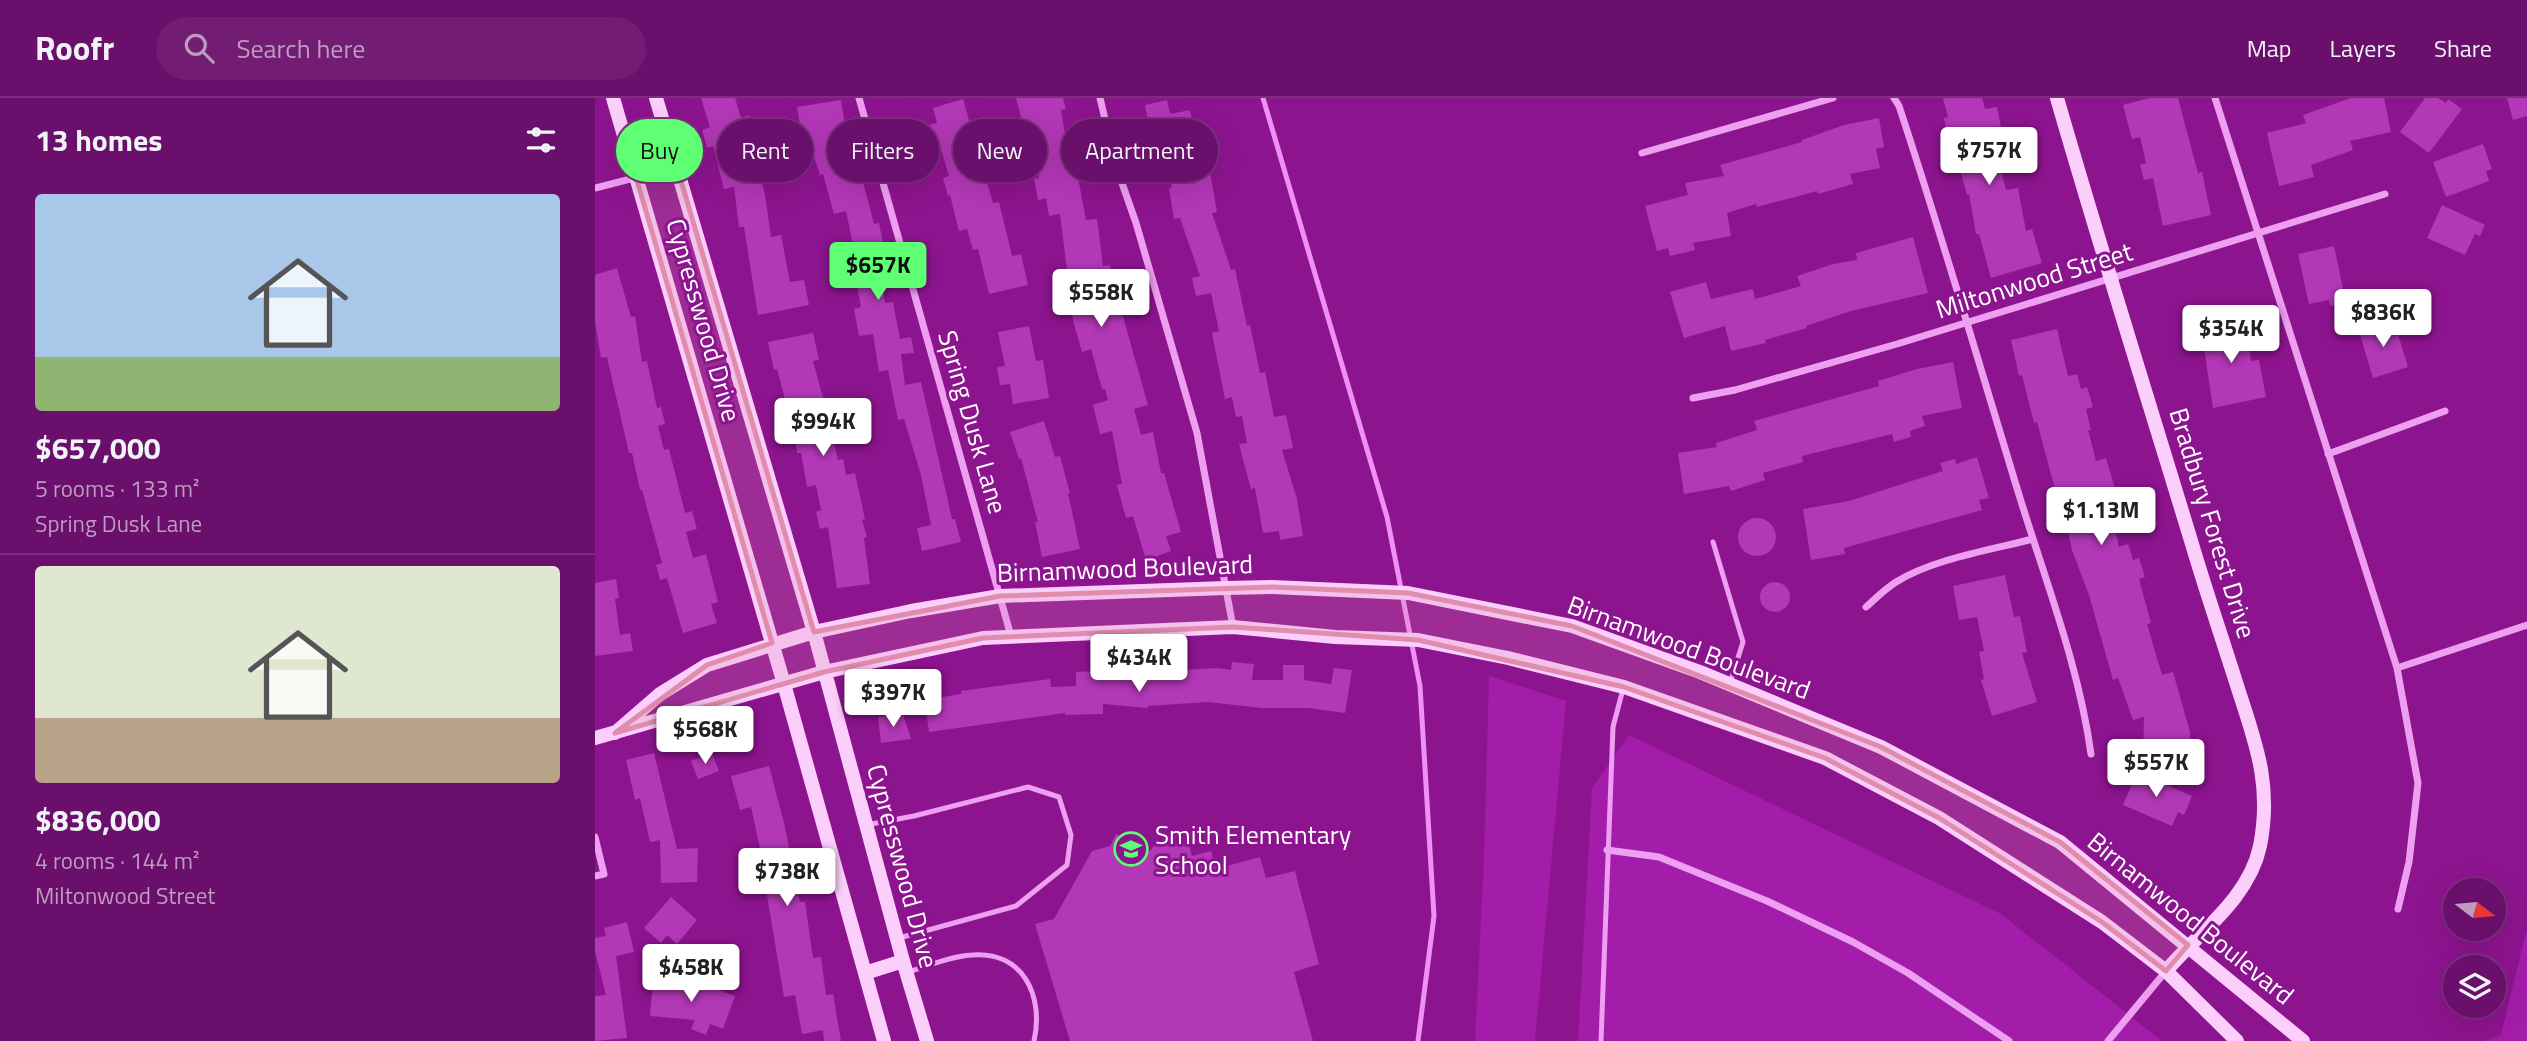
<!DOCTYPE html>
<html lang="en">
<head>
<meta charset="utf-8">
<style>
  :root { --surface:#6a0f6b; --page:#721d73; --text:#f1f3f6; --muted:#be9cc1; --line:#7d2f7e; --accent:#5fff73 }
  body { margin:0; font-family:"Titillium Web",sans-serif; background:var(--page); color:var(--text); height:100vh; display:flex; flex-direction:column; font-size:26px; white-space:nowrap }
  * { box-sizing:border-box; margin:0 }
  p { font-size:23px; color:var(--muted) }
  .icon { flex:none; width:38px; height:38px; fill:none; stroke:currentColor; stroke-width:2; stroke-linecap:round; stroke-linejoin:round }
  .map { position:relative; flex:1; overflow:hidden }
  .side { display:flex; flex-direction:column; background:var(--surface); width:595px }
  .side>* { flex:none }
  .guide { position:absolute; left:21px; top:21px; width:665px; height:63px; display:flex; gap:14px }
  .needle { width:46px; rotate:106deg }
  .controls { position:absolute; left:1848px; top:780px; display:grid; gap:14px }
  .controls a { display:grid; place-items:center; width:63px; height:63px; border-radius:50%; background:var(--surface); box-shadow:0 7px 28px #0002,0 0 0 2px var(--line); font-size:35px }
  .price { position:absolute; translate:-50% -60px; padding:0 16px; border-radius:7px; background:#fff; color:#222; font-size:23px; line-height:46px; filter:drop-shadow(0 2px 4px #0008) }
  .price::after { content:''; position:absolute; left:50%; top:42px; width:21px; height:16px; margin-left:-10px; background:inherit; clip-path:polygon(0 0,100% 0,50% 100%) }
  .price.active { background:var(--accent); color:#111 }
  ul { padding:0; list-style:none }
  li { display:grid; align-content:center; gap:14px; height:371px; padding:0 35px }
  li+li { border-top:2px solid var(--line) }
  li span { display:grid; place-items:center; height:217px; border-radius:7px; color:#555 }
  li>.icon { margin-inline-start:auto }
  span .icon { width:126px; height:126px; fill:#fffc; stroke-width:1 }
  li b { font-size:30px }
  h2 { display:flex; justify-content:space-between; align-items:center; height:84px; padding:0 35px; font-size:30px }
  .chip { padding:0 24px; border-radius:32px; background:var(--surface); box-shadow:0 7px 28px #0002,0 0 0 2px var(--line); font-size:24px; line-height:63px }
  .chip.active { background:var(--accent); color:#111 }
  header { display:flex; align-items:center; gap:42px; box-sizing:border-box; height:98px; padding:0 35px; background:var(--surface); border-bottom:2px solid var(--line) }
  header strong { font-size:33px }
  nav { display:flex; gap:38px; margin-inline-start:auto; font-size:24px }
  .search { width:490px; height:63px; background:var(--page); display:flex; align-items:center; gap:18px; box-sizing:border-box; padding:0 24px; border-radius:38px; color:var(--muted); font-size:26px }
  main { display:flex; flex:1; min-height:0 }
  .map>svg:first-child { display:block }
  .green { fill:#a41caa }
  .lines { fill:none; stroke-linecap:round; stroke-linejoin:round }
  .stream { stroke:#ef91f4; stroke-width:5 }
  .building { fill:#b238b7 }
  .lane { stroke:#ee9ff1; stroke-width:5 }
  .street { stroke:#ee9ff1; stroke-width:7 }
  .secondary { stroke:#fbcefc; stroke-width:14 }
  .marked { fill:#e08cad; fill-opacity:0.2; stroke:#e08cad; stroke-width:5; stroke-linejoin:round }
  .labels { text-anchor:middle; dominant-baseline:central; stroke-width:6; stroke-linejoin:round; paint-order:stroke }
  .street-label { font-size:26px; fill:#fff; stroke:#8d148f }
  .poi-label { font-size:26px; fill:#fff; stroke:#8d148f; text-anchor:start }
</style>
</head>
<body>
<header>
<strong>Roofr</strong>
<div class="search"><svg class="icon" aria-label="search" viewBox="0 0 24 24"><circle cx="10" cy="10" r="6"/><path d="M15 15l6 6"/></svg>Search here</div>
<nav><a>Map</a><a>Layers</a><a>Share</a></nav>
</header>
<main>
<section class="side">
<h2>13 homes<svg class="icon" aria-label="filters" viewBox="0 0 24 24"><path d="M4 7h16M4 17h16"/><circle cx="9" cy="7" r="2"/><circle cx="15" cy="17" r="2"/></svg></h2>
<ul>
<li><span style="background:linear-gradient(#a9c7e8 75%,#8fb573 0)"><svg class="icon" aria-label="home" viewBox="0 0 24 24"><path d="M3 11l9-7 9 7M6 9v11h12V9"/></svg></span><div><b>$657,000</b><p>5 rooms · 133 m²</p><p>Spring Dusk Lane</p></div></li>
<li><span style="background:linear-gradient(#dfe7d0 70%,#b9a48a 0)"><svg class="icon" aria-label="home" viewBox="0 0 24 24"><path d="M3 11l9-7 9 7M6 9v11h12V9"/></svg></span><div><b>$836,000</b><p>4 rooms · 144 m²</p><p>Miltonwood Street</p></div></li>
</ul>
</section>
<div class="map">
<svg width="1932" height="943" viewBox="0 0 1932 943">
  <rect width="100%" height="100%" fill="#8d148f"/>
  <path class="green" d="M894,578L971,603L940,943H880L889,761Z
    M1034,637L1406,816L1567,943H983L997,690Z
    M1932,831V943H1888L1906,937Z"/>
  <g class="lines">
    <path class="stream" d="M668,0L792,419L825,588L839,818L823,943"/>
  </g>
  <path class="building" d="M106,0H140L146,20L154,17L163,45L158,46L170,97L176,139L186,137L195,184L209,182L214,207L163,217L149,129H144L139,89L129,91L118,48L112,50L107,32L115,29Z
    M421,0H468L471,11L466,12L471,42L480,41L484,62L480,63L491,122L502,121L508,168L515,167L517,181L506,183L510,213L525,208L553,307L539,311L546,337L558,334L566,375H569L586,434L571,438L576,453L551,462L538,418L531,420L522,387L527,386L517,333L505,336L498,307L513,302L510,291H507L496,251L487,254L478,222L465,116L454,118L451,100L443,102L439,81L444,80L434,21L427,23Z
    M1348,0H1387L1390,11L1402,9L1409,44L1399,46L1411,92L1423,90L1431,133L1437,131L1447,165L1396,180L1384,136H1381L1374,96L1372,97L1360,54L1356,55L1349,20L1353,19Z
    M1554,0H1583L1603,75L1607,74L1616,117L1568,128L1558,80L1549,82L1545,67L1551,65L1545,39L1537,41L1528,7Z
    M1756,0H1789L1796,34L1755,43L1758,52L1716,67L1719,79L1684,88L1672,35L1711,25L1708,17Z
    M1830,0H1843L1851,5L1853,1L1867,11L1834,55L1805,34Z
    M1912,0H1932V18L1918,22Z
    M368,1L382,50L386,49L390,63L386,64L398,105L404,104L417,158L426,156L433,187L394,196L383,151L378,152L372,131L364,133L355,97L353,98L348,80L354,78L344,44L340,46L334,27L342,25L338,10Z
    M246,2L251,34L253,33L263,65L279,126L284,125L290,155H292L295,172L285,174L290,205L298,204L305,241L316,239L319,255L306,256L310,287L326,284L357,421H360L366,444L327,453L322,430L336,427L326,377L309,321L303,322L293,272L284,274L278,236L264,238L259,211L266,209L257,162L261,161L251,113L239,116L228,76L225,77L219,59L212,61L209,50L202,9Z
    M572,2L575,16L595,12L600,40L609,37L618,68L614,69L622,114L617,115L636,172L640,171L652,228L655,227L665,275L670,274L679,319L691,317L698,350L687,352L702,401L708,438L685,442L684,433L668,435L660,390L656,391L644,346L652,345L647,318L641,319L637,299L630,301L617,235L624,233L616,195L601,198L597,180L605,178L585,120L579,121L574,90L577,89L562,42L557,43L550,7Z
    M1284,20L1289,49L1281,51L1285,70L1255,76L1258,86L1223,96L1222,93L1162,109L1161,106L1132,115L1136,138L1098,145L1100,152L1075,158L1073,150L1062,153L1050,108L1093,97L1090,85L1129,78L1125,67L1207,44V42L1249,27Z
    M1888,46L1897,71L1891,73L1894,83L1851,99L1838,64Z
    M1847,107L1890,127L1885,138L1880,136L1870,157L1832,140Z
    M1318,139L1333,195L1256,213L1211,228L1212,230L1170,242L1171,245L1136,253L1130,228L1089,240L1075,194L1111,184L1116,201L1158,191L1160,201L1206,188L1202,178L1238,166L1262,162L1261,155Z
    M1739,148L1751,205L1735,208L1734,202L1714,206L1703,156Z
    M22,170L36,219L40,218L47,264L52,263L62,310L66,309L70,326L63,328L69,352L74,351L90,415L97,413L102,431L91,434L98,460L111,456L123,504L116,506L122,525L88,535L72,480L65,482L61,467L67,465L47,392H45L37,355H34L12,259L6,260L0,223V177Z
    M1650,223L1656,263L1664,262L1671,299L1618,310L1606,230Z
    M1799,223L1813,269L1778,280L1764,233Z
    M434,228L441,263L448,262L454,300L418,306L415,286L405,287L402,269L410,268L403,234Z
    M1462,231L1473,278L1482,276L1486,291L1492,289L1498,309L1491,311L1496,332H1493L1501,363L1511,360L1521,394L1513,396L1524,449L1533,446L1538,462L1544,460L1550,479L1544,481L1556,525L1552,526L1567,577L1578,574L1595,634L1594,666L1548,665L1549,619L1538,622L1523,580L1518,582L1494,497L1477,452L1468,410H1465L1442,324L1439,325L1427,277L1424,278L1416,242Z
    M218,235L224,262L218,263L233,318L243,362L248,361L251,377L260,375L270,421L267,422L272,439L269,440L275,486L242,490L233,429L225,431L221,414L226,412L221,387L212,389L206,355H202L200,338L182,271L179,272L173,244Z
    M1358,264L1367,310L1327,318L1330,328L1315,333L1316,339L1299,344L1297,336L1207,358L1208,364L1168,375L1170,382L1136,393L1134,388L1089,396L1083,355L1122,349L1121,345L1162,332L1159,323L1284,288L1283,283L1322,271Z
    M449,323L460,359L465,358L475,395H473L485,451L447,459L440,424H443L426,360L424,361L415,334Z
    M1382,359L1394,400L1384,402L1387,412L1249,450L1250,456L1216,462L1208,411L1254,403L1348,373L1345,365L1360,361L1361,366Z
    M1143 439a19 19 0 1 1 38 0a19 19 0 1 1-38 0Z
    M1410,477L1419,519L1425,518L1432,554L1427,555L1442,604L1397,618L1386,582L1389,581L1384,554L1389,553L1382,519L1364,522L1358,488Z
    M21,481L24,500L20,501L25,537L35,535L38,553L0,558V485Z
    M1165 499a15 15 0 1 1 30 0a15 15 0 1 1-30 0Z
    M586,564L587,572L622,570L636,572L637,564L659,566L657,582H688V567H709V582L736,586L739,570L757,572L750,615L713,610H667L612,604L553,608V610L508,606V616L470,617V615L334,634L331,611L337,610L335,601L366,596V593L455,581L456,589L481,588V574L528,572V569L567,573V565Z
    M308,616L316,641L286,645L283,619Z
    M59,655L82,751L103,750L102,784L66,785L65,742L55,744L45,700L40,702L31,662Z
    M117,655L124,673L103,681L96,663Z
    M174,668L189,725L205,804H210L218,860L226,859L231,897L238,896L246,943H229L228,932L207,936L200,897L189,899L169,779L171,778L156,709L145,712L136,678Z
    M1542,674L1597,698L1589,717L1583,714L1577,728L1528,707Z
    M591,735L597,758L616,753L621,771L665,759L671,780L700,773L724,866L699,874L718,943H475L440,826L459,821L497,753L515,748L521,736L554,754L563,743Z
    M76,799L102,822L82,846L72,837L66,845L49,830Z
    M32,824L39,854L21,858L32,940L0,943V898L11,897L0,853V840L11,838L9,830Z
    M58,882L110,887L140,898L128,931L115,926L111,937L96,931L100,922L55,918Z"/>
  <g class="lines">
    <path class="lane" d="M1118,444L1148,544L1135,585
      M271,727L319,718L433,689L464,699L476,737L472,767L421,808L304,840
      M313,874C333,868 356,858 377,857C429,853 449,899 439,943
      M1006,943L1018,629L1028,591"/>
    <path class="street" d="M264,0L416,538
      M505,0L521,68L541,125L602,335L638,529
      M1299,0L1304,8C1347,138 1385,269 1425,400C1451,484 1484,569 1496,656
      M1620,0L1802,570L1823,685L1814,764L1803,811
      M1047,55L1238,0
      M0,90L82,69
      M1098,300L1140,292L1302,246L1790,96
      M1733,356L1850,313
      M1271,509C1281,500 1290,491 1301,484C1338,461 1395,452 1438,441
      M1802,570L1932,527
      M0,739L9,776L0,778
      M1012,752L1064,759L1172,803L1258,844L1313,875L1414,943
      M1513,943L1571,873"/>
    <path class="secondary" d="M18,0L189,586L289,943
      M61,0L219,534L308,863L332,943
      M1462,0C1505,149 1552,298 1597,446C1610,490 1625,534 1639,578C1658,639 1678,682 1665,748C1654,801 1603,835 1571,873
      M20,635L65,596L112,567L219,534L316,513L405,498L631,490L677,489L813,495L977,528L1105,574L1286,649L1465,744L1708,943
      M0,640L229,574L388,540L638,529L740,539L823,542L913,560L1029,589L1230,660L1344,720L1507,824L1571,873L1642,943
      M270,875L308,863"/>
  </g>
  <path class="marked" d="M82,69L219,534L405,498L677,489L813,495L977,528L1286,649L1465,744L1593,847L1571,873L1507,824L1344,720L1230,660L1029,589L823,542L638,529L388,540L229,574L20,635L112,567L177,545L41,79Z"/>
  <defs>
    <symbol id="school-ring" viewBox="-11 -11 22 22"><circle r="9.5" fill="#8d148f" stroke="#5fff73" stroke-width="1.5"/><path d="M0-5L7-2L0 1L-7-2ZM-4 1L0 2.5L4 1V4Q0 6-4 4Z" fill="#5fff73"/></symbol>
  </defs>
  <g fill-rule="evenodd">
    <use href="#school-ring" x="517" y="732" width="38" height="38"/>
  </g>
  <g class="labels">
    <g class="street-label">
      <text transform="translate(1439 182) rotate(-17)">Miltonwood Street</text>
      <text transform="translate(109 222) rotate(74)">Cypresswood Drive</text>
      <text transform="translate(378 324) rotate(74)">Spring Dusk Lane</text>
      <text transform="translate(1618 425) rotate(73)">Bradbury Forest Drive</text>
      <text transform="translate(530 470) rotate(-2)">Birnamwood Boulevard</text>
      <text transform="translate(1094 549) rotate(20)">Birnamwood Boulevard</text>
      <text transform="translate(308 768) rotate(75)">Cypresswood Drive</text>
      <text transform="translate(1596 820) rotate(39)">Birnamwood Boulevard</text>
    </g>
    <g class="poi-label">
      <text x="560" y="736">Smith Elementary<tspan x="560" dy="30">School</tspan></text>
    </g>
  </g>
</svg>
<div class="controls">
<a><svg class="needle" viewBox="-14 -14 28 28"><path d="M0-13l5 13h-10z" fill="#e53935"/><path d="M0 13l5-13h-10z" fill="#be9cc1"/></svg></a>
<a><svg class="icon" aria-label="layers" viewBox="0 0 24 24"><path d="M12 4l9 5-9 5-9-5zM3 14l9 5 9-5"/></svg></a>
</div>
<b class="price" style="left:1394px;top:89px">$757K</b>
<b class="price active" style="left:283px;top:204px">$657K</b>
<b class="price" style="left:506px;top:231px">$558K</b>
<b class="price" style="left:1788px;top:251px">$836K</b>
<b class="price" style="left:1636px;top:267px">$354K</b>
<b class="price" style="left:228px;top:360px">$994K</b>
<b class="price" style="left:1506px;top:449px">$1.13M</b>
<b class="price" style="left:544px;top:596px">$434K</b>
<b class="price" style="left:298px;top:631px">$397K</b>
<b class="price" style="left:110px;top:668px">$568K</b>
<b class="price" style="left:1561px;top:701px">$557K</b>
<b class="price" style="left:192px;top:810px">$738K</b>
<b class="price" style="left:96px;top:906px">$458K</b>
<div class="guide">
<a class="chip active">Buy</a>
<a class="chip">Rent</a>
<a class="chip">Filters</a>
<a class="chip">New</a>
<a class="chip">Apartment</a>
</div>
</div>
</main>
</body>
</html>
